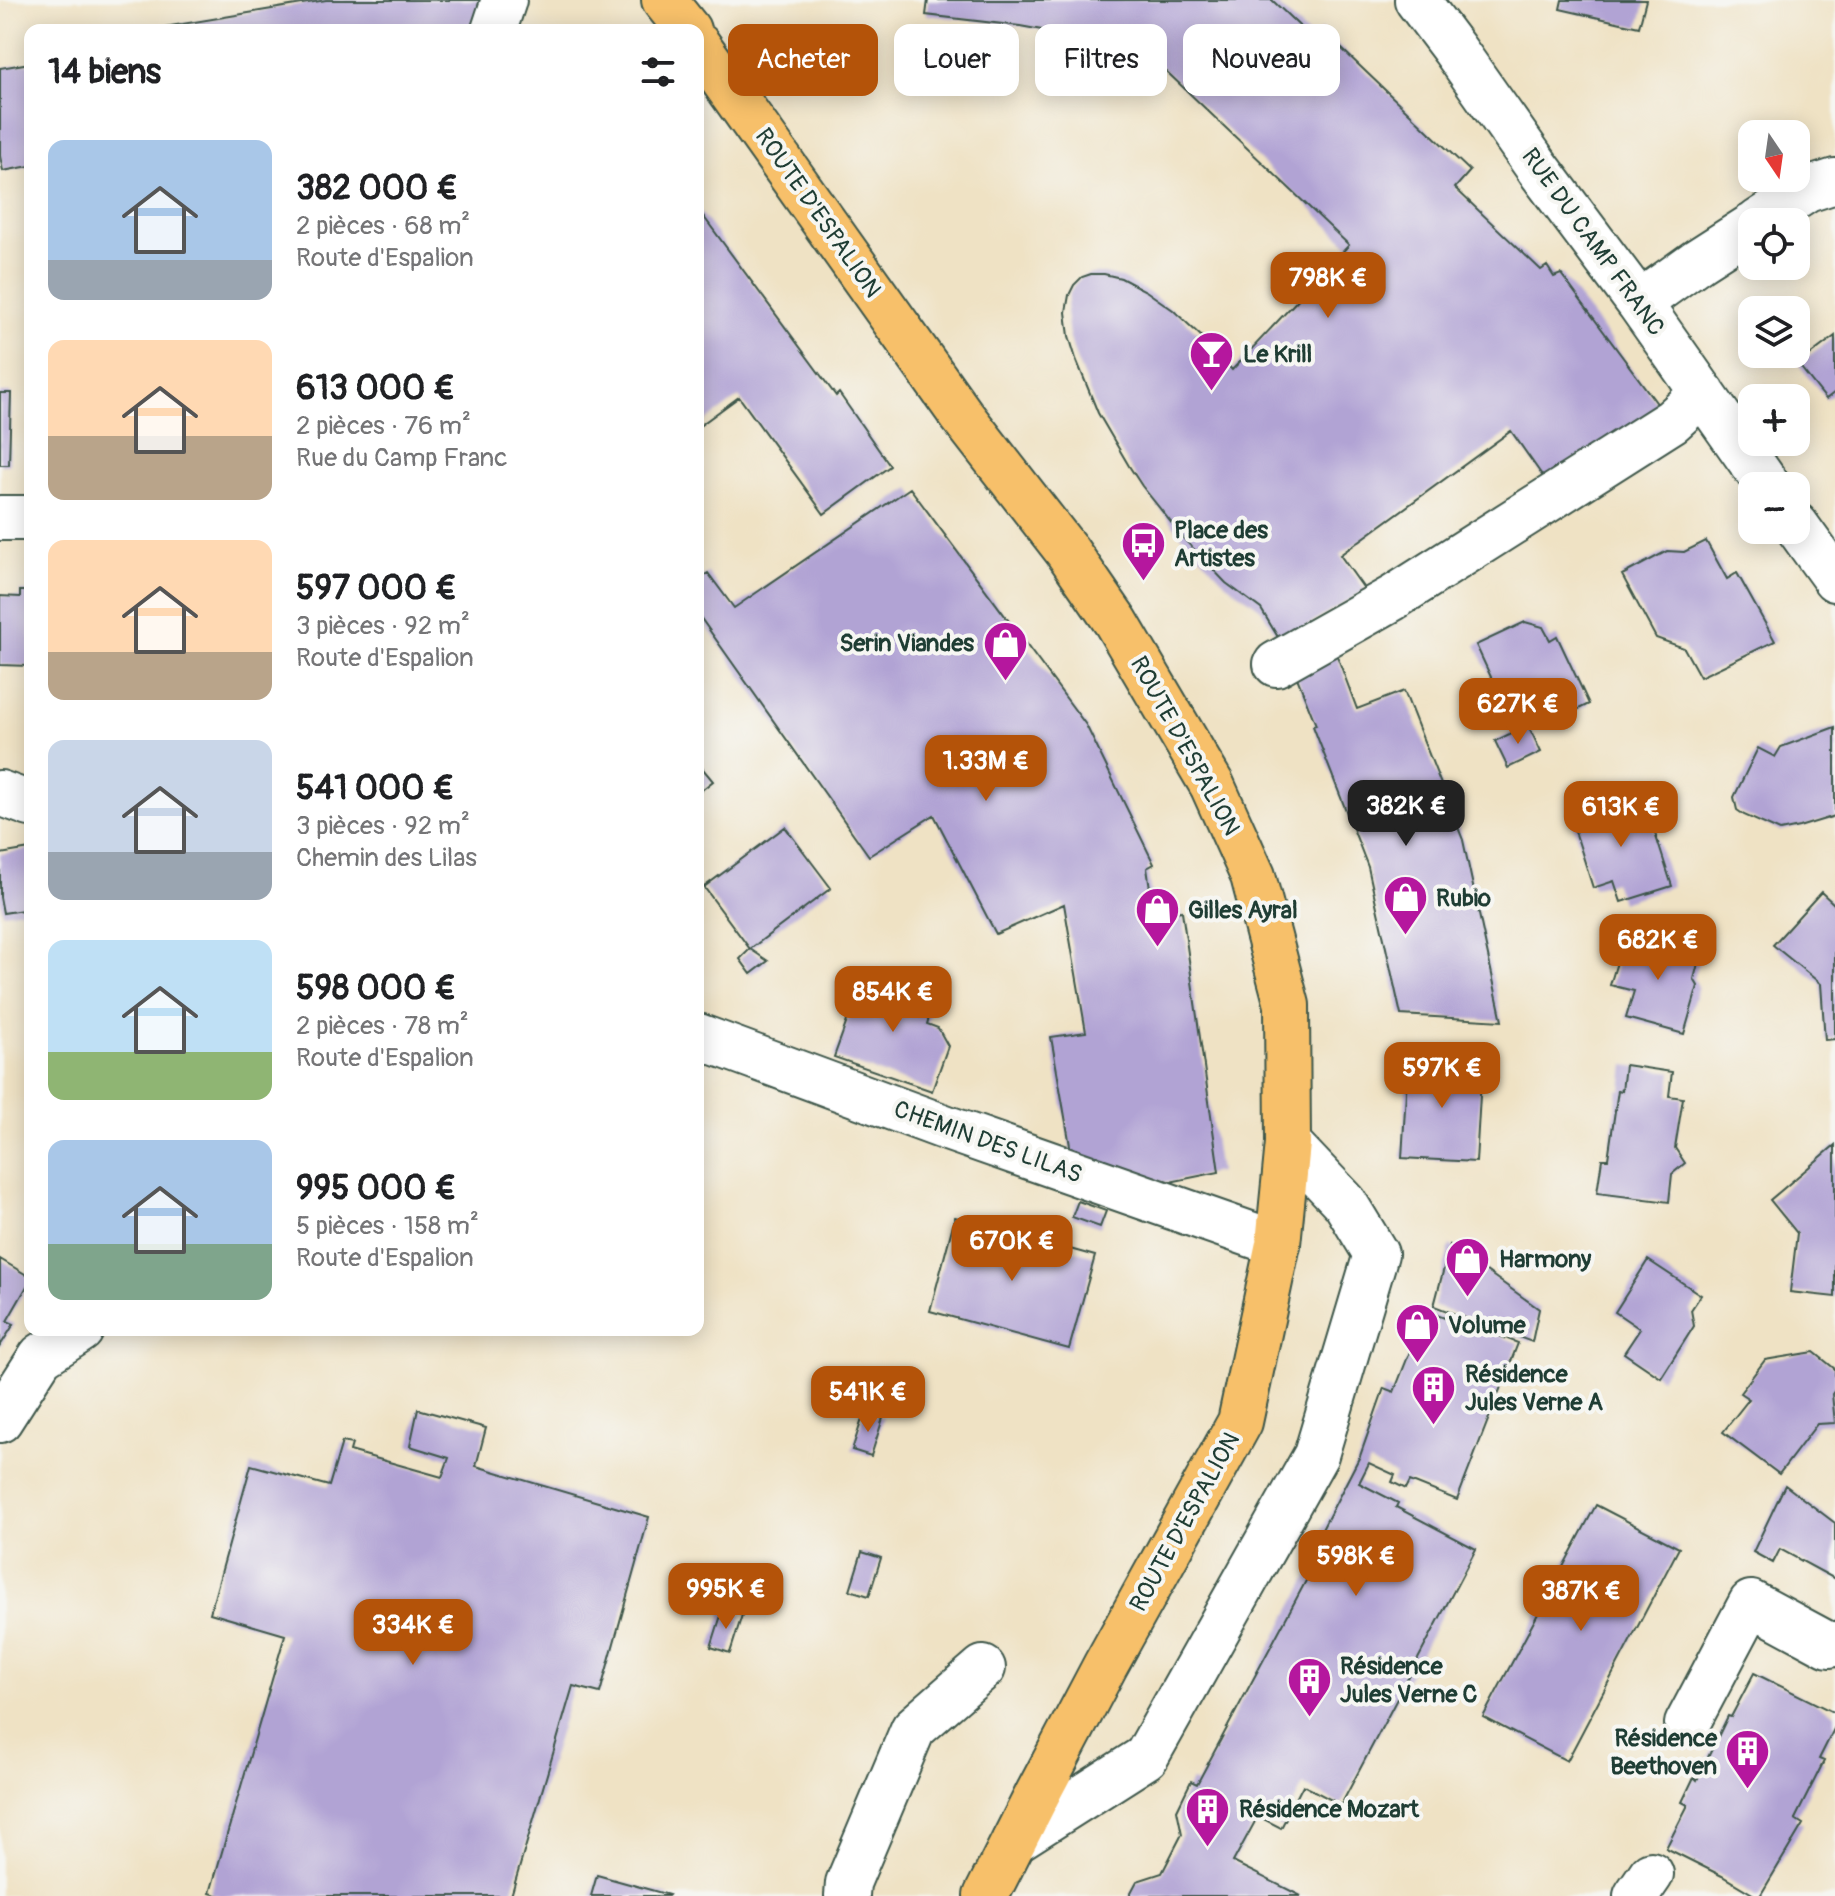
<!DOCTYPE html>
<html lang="fr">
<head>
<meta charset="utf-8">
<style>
  :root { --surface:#fff; --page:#f6f6f6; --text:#202124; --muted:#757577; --accent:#b45309 }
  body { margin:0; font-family:Pangolin,sans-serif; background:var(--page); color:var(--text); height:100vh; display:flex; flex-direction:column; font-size:30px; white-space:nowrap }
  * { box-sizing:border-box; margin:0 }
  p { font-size:26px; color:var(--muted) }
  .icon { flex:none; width:44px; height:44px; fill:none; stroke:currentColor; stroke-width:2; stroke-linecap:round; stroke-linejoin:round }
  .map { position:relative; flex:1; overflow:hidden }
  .details { position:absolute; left:24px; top:24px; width:680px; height:1312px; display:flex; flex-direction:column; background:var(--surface); border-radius:16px; box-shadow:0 4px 20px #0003 }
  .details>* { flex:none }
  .guide { position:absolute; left:728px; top:24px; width:760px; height:72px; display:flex; gap:16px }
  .needle { width:52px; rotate:167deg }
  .controls { position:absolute; left:1738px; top:120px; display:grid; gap:16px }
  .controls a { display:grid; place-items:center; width:72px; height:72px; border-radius:16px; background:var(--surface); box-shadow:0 4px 20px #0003; font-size:40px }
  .price { position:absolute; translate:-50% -68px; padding:0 18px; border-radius:16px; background:var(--accent); color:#fff; font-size:26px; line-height:52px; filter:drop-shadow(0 2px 4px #0008) }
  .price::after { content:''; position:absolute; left:50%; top:48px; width:24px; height:18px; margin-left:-12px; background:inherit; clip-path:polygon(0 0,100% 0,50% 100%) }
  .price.current { background:#222; color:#fff }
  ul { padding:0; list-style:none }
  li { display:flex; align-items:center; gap:24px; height:200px; padding:0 24px }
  li span { display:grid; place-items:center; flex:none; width:224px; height:160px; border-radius:16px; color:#555 }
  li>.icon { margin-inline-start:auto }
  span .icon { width:96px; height:96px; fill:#fffc; stroke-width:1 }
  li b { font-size:34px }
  h2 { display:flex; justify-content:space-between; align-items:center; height:96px; padding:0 24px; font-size:34px }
  .tag { padding:0 28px; border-radius:16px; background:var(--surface); box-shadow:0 4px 20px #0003; font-size:28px; line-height:72px }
  .tag.current { background:var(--accent); color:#fff }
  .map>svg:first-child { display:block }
  .building { fill:#b1a3d4 }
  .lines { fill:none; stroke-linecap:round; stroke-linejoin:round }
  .minor-casing { stroke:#3e564a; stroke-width:48 }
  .major-casing { stroke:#3e564a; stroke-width:48 }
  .minor { stroke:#fff; stroke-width:44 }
  .major { stroke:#f7c06b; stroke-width:44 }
  .labels { text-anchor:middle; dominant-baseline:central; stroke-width:8; stroke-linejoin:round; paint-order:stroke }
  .street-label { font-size:24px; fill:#1f3d34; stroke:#f6f6f2 }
  .poi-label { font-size:24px; font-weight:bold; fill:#1f3d34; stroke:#f6f6f2; text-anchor:start }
</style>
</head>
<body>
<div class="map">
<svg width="1835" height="1896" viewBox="0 0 1835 1896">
  <rect width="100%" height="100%" fill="#f6f6f2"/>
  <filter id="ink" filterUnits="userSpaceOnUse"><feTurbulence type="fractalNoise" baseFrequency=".0125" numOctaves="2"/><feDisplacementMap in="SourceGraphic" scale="16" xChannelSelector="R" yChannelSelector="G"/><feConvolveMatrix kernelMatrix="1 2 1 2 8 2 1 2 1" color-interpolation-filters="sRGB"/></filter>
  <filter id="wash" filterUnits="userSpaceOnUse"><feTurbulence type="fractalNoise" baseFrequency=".006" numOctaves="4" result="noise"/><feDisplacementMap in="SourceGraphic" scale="32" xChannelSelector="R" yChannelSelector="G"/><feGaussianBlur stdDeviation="1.8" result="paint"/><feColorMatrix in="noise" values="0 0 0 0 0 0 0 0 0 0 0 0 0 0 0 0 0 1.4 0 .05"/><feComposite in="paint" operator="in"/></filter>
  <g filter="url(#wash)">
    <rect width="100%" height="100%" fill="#efe2c4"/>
    <g id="blocks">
      <path class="building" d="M326,0H494L482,30H158V28Z
        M928,0H1272L1312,38L1321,29L1470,171L1455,188L1541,270L1547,266L1554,277L1561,274L1661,409L1544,478L1511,431L1340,555L1365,590L1281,642L1261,609L1226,583L1185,540L1142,486L1129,466L1098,413L1076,359L1069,336L1066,312L1069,295L1074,285L1082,277L1091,274H1104L1121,278L1146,291L1173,310L1202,337L1232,370L1349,245L1147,53L1125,34L1097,31V40L1020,26L926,15Z
        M1562,0H1646L1639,27L1560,9Z
        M30,63V166L3,171L0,156V68Z
        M698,209L836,396L839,393L890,466L824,514L739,397L698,427Z
        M1835,336V392L1826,399L1798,364Z
        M0,393H11L9,465H0Z
        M910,488L1086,725L1154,864L1147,868L1154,915L1182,911L1219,1172L1165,1183L1072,1157L1051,1037L1086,1032L1064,904L996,934L934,815L869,856L700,617L698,619V579L708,573L734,608Z
        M1706,541L1727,579L1737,573L1775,641L1700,677L1684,648L1656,638L1622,575L1667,551L1684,552Z
        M20,591H30V666L0,665V596L20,597Z
        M1525,622L1543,627L1550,640L1557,636L1589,704L1546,725L1537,705L1510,718L1476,645Z
        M1336,653L1357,709L1404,691L1463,840L1502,1021L1401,1015L1368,867L1313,726L1316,725L1294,670Z
        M1528,725L1541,752L1508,768L1495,741Z
        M1835,727V816L1799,827L1780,831L1744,815L1737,810L1734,797L1758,748L1775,757L1781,747Z
        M698,763L713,781L698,793Z
        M1633,796L1639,818L1651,821L1672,886L1621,902L1614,881L1593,888L1570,815Z
        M785,827L831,888L750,949L704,887Z
        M30,849V909L3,913L0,897V854Z
        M1821,892L1835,905V1039L1825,1040L1821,984L1773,945Z
        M1637,934L1701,952L1694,979L1698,986L1684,1034L1626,1018L1634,991L1610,985L1622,946Z
        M750,949L768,961L751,974L740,959Z
        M864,974L935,999L927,1024L938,1028L948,1046L932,1091L834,1057Z
        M1408,1059L1482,1062L1476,1162L1402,1158Z
        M1625,1065L1672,1072L1669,1096L1683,1098L1675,1148L1685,1163L1672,1174L1669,1202L1597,1193L1602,1159H1608L1618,1090L1622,1091Z
        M1835,1145V1297L1790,1292L1797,1233L1770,1200Z
        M1078,1201L1106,1211L1100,1227L1072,1217Z
        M955,1217L1095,1256L1069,1349L930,1311Z
        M1450,1245L1539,1309L1532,1342L1486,1325L1484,1330L1518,1343L1457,1500L1410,1481L1406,1489L1392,1482L1395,1475L1369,1463L1359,1483L1398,1503L1396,1507L1476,1549L1341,1805L1303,1785L1281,1828L1258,1816L1233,1862L1301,1896H1129L1137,1881L1162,1873L1182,1834L1177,1810L1191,1781L1197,1784L1323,1549L1314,1545L1360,1456L1384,1388L1394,1392L1426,1311L1469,1327L1471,1320L1434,1306Z
        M0,1259L30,1277V1281L7,1321L14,1324L0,1346Z
        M1648,1260L1701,1295L1691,1310L1694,1326L1661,1378L1624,1353L1640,1329L1615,1312Z
        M1814,1352L1835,1369V1390L1832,1394L1835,1423L1817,1424L1779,1474L1723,1432L1749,1399L1740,1393L1765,1360Z
        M418,1409L486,1428L476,1466L649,1517L600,1693L573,1686L511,1896H220L210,1893L285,1635L210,1613L251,1465L329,1486L342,1442L352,1444L350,1451L442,1477L449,1458L410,1446Z
        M864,1413L883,1418L871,1456L852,1450Z
        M1785,1485L1835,1523V1579L1780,1549L1773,1563L1753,1552Z
        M1596,1505L1679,1548L1567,1761L1483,1717Z
        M862,1552L881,1558L869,1596L850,1590Z
        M723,1609L742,1615L730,1653L711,1647Z
        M1754,1673L1835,1713V1727L1819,1759L1824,1761L1795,1819L1803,1824L1760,1896H1756L1722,1876L1666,1848L1688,1805L1682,1802L1694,1777L1697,1780L1728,1716L1731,1717Z
        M597,1875L669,1895L668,1896H591Z"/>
    </g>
  </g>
  <g filter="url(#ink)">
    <use href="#blocks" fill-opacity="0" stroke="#3e564a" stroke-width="2"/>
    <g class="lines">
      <defs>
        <path id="minor" d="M1417,0L1454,49L1538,168L1639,303L1768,486
          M494,30L504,0
          M1758,222L1807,190L1835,181
          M1639,303L1699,260L1752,226
          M0,518H30
          M1796,525L1835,579
          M1276,664L1393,598L1672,421L1703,393
          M0,793L30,804
          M698,1036L947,1128L1278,1244
          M0,1420L41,1356L81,1330
          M1687,1724L1751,1603L1829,1645L1835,1644
          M1014,1841L1146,1757L1316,1455L1376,1254L1345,1203L1288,1143
          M847,1896L848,1883L913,1729L983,1668
          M1636,1896L1651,1874"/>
        <path id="major" d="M664,0L688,30
          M698,45L962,416L1067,551L1116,622L1212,785L1253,876L1287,1005L1288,1143L1278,1244L1240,1422L1105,1666L1038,1793L986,1896"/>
      </defs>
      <use href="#minor" class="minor-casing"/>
      <use href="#major" class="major-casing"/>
      <use href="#minor" class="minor"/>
      <use href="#major" class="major"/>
    </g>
  </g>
  <defs>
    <symbol id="bar-pin" viewBox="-11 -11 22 30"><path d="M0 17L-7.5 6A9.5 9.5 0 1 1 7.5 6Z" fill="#b5179e" stroke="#f6f6f2"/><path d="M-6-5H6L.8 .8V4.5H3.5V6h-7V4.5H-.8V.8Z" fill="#fff"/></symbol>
    <symbol id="bus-pin" viewBox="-11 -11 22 30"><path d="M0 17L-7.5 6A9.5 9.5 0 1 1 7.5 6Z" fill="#b5179e" stroke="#f6f6f2"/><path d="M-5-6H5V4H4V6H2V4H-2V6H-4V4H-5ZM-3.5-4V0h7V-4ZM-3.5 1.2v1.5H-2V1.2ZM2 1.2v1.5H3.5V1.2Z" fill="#fff"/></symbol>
    <symbol id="shop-pin" viewBox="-11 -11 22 30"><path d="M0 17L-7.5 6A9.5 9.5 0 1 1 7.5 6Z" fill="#b5179e" stroke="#f6f6f2"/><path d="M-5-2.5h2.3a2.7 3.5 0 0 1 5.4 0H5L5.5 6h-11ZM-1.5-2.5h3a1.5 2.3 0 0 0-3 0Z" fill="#fff"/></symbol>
    <symbol id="building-pin" viewBox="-11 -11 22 30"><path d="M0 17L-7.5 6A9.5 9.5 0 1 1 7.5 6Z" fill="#b5179e" stroke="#f6f6f2"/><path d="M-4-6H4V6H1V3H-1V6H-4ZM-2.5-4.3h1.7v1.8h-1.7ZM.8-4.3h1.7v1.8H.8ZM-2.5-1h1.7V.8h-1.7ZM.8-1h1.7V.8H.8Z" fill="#fff"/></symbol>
  </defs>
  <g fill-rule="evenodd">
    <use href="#bar-pin" x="1186" y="328" width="51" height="69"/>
    <use href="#bus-pin" x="1118" y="518" width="51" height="69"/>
    <use href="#shop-pin" x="980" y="618" width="51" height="69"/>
    <use href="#shop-pin" x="1380" y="872" width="51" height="69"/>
    <use href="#shop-pin" x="1132" y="884" width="51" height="69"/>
    <use href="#shop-pin" x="1442" y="1234" width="51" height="69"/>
    <use href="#shop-pin" x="1392" y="1300" width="51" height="69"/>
    <use href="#building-pin" x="1408" y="1362" width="51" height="69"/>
    <use href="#building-pin" x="1284" y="1654" width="51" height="69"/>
    <use href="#building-pin" x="1722" y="1726" width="51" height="69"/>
    <use href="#building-pin" x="1182" y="1784" width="51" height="69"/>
  </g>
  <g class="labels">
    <g class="street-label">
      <text transform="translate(818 213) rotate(55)">ROUTE D'ESPALION</text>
      <text transform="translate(1593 242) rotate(54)">RUE DU CAMP FRANC</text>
      <text transform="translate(1185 746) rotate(61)">ROUTE D'ESPALION</text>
      <text transform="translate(988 1142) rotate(20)">CHEMIN DES LILAS</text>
      <text transform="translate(1185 1522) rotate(-61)">ROUTE D'ESPALION</text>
    </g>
    <g class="poi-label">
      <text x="1243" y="354">Le Krill</text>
      <text x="1174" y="530">Place des<tspan x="1174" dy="28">Artistes</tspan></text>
      <text x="974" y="643" text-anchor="end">Serin Viandes</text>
      <text x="1436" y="898">Rubio</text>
      <text x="1188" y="910">Gilles Ayral</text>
      <text x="1499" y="1259">Harmony</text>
      <text x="1448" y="1325">Volume</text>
      <text x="1465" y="1374">Résidence<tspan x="1465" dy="28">Jules Verne A</tspan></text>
      <text x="1340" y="1666">Résidence<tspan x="1340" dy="28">Jules Verne C</tspan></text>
      <text x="1717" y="1738" text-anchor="end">Résidence<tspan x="1717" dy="28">Beethoven</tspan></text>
      <text x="1239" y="1809">Résidence Mozart</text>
    </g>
  </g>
</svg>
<div class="controls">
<a><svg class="needle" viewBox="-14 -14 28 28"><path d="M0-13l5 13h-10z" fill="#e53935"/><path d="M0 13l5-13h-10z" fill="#757577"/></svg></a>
<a><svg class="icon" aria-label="locate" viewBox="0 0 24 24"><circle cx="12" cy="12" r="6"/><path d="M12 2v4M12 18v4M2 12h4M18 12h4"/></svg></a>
<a><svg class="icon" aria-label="layers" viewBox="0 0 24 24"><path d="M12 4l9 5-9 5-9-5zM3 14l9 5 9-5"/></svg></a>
<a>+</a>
<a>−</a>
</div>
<b class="price" style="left:1328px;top:320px">798K €</b>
<b class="price" style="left:1518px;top:746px">627K €</b>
<b class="price" style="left:986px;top:803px">1.33M €</b>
<b class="price current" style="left:1406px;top:848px">382K €</b>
<b class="price" style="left:1621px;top:849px">613K €</b>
<b class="price" style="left:1658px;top:982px">682K €</b>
<b class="price" style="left:893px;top:1034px">854K €</b>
<b class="price" style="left:1442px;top:1110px">597K €</b>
<b class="price" style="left:1012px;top:1283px">670K €</b>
<b class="price" style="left:868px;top:1434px">541K €</b>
<b class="price" style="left:1356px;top:1598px">598K €</b>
<b class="price" style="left:726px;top:1631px">995K €</b>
<b class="price" style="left:1581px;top:1633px">387K €</b>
<b class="price" style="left:413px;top:1667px">334K €</b>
<div class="guide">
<a class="tag current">Acheter</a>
<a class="tag">Louer</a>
<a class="tag">Filtres</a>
<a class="tag">Nouveau</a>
</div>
<section class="details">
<h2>14 biens<svg class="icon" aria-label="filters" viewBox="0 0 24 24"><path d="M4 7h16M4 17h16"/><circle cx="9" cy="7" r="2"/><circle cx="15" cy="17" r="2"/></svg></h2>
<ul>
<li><span style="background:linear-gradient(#a9c7e8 75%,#9aa5b1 0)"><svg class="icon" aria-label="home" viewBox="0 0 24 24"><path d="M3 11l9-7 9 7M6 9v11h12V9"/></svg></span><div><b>382 000 €</b><p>2 pièces · 68 m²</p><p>Route d'Espalion</p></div></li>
<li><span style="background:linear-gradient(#ffd9b3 60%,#b9a48a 0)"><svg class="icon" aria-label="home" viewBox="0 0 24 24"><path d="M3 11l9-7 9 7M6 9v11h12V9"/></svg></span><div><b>613 000 €</b><p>2 pièces · 76 m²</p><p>Rue du Camp Franc</p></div></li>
<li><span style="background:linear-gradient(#ffd9b3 70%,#b9a48a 0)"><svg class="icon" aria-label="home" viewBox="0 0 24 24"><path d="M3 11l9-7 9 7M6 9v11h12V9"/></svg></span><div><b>597 000 €</b><p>3 pièces · 92 m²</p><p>Route d'Espalion</p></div></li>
<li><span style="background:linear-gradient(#c9d6e8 70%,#9aa5b1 0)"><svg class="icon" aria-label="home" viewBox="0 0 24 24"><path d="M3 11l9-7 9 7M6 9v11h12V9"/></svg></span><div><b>541 000 €</b><p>3 pièces · 92 m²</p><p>Chemin des Lilas</p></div></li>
<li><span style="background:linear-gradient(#bfe0f5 70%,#8fb573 0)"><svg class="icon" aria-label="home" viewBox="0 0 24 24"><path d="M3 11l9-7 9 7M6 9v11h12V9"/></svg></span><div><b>598 000 €</b><p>2 pièces · 78 m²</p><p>Route d'Espalion</p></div></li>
<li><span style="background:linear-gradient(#a9c7e8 65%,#7fa58c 0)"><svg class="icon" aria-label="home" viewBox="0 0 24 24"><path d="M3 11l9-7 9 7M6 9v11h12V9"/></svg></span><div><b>995 000 €</b><p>5 pièces · 158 m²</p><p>Route d'Espalion</p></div></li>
</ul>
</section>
</div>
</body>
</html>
